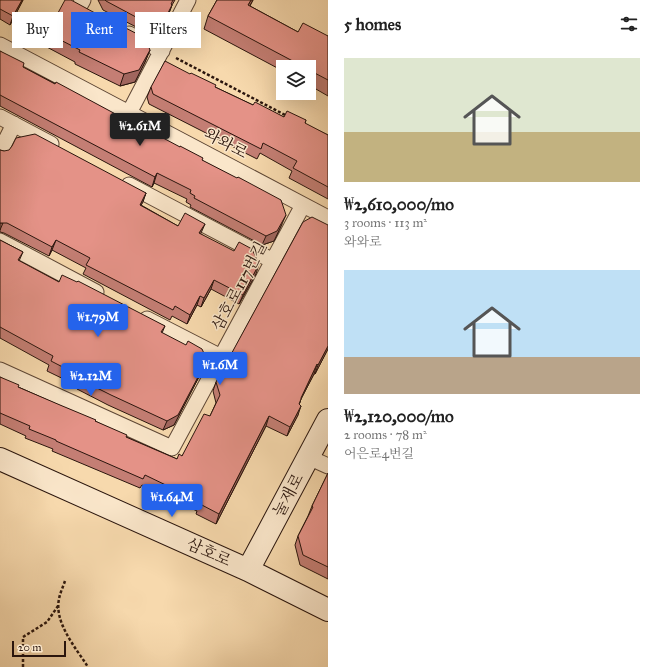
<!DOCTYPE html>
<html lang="en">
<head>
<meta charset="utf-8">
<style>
  :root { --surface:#fff; --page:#f6f6f6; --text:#222; --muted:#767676; --accent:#2563eb }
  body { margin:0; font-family:"IM FELL Great Primer","Noto Serif KR",serif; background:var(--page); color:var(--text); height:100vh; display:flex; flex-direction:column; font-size:15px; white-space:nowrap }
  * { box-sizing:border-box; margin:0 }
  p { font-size:13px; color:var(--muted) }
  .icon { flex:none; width:22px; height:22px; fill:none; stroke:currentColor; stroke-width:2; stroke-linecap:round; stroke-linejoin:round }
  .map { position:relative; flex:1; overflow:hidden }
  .panel { display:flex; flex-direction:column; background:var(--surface); width:328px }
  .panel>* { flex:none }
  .top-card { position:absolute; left:12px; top:12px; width:256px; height:36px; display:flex; gap:8px }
  .controls { position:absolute; left:276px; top:60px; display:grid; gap:8px }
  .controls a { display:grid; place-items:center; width:40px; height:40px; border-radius:0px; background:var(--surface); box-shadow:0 4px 16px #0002; font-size:20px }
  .scale { position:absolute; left:12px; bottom:10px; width:54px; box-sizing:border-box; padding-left:4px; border:2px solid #2a150d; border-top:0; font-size:11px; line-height:14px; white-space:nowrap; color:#2a150d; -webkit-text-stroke:3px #fae6ca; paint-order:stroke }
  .price { position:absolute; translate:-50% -34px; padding:0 9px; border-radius:4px; background:var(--accent); color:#fff; font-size:13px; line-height:26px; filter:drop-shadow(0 1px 2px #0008) }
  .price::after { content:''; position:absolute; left:50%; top:24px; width:12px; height:9px; margin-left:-6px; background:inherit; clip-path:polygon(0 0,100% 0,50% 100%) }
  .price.on { background:#222; color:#fff }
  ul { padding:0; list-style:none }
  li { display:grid; align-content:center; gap:8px; height:212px; padding:0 16px }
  li span { display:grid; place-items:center; height:124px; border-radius:0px; color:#555 }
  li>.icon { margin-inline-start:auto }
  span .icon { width:72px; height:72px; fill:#fffc; stroke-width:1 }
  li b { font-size:17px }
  h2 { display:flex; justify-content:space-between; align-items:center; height:48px; padding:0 16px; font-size:17px }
  .chip { padding:0 14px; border-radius:0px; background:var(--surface); box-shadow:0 4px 16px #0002; font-size:14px; line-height:36px }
  .chip.on { background:var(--accent); color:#fff }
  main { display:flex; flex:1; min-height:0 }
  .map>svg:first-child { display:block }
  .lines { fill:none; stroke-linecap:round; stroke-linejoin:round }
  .street-casing { stroke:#5d4635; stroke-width:17 }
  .secondary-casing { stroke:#2a150d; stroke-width:24 }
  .path { stroke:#2a150d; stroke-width:2.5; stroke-dasharray:3 2; stroke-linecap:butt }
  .street { stroke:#fae6ca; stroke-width:15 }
  .secondary { stroke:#fae6ca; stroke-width:22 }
  .wall { fill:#c47e74; stroke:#2a150d }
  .shaded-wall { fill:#a0665e; stroke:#2a150d }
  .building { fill:#e49287; stroke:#2a150d }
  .labels { text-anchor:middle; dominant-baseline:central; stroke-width:3; stroke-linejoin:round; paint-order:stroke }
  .street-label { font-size:16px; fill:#2a150d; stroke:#fae6ca }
</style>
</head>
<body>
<main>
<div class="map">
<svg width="328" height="667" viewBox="0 0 328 667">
  <rect width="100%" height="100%" fill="#f7d9ad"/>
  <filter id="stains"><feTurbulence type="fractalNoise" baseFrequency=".005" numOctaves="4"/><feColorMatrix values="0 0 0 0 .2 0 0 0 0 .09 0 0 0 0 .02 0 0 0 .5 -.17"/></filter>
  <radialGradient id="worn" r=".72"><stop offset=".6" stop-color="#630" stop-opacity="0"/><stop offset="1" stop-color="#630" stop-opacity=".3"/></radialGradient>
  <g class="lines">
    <defs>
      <path id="street" d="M79,7L83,0
        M129,34L162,51
        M0,45L328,218
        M129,113L188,0
        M0,117L51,144
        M0,152L14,124
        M129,185L273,261
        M0,241L96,292
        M147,319L221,357
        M0,370L172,448L303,205
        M308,457L328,466"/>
      <path id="secondary" d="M0,459L248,570L328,610
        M248,570L328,420"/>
    </defs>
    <use href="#street" class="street-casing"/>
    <use href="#secondary" class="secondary-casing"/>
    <path class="path" d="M176,58L287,116
      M65,581C63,587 60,593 59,599C54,623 76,648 88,667
      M23,667V637L47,622L58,606"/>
    <use href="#street" class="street"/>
    <use href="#secondary" class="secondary"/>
  </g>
  <path class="wall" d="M0,0H23L10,25L0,19Z
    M98,0H175L172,5L169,13L162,27L146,32L103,10Z
    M217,0H253L250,6L298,32L328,36V96L309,85V67H283V71L204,29L208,16Z
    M118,24L150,50L145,62L135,82L120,86L75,64V62L43,45L47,33L118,25Z
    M0,51L23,67L202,160L282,224L274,241L262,245L190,207L191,205L186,202L187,199L154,183L152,187L0,106Z
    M151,87H215L253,105L284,117L306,120L305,124L328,135V199L289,178L292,171L260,153L257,159L149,104L147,97Z
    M0,150L146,193L141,205L178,226L201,234L256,274L239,304L211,289L201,307L197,305L187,324L172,316L170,320L83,274L86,268L52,250L49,256L4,233L0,232Z
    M0,240L23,252L19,261L59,282L165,326L162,333L203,369L174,425L163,430L108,405L77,389L78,386L47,371L49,365L0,338Z
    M328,349L315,374H314L301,399L299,405L298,415L287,436L266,426L216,524L196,514L197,511L142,485L140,488L52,451L53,449L25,438L26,436L0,424V377L18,387L95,421L126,437L177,459L182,456L210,416L216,403L213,391L216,382Z
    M328,473V579L300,565L295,545L298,536L308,516L312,506Z"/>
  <path class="shaded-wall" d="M22,0H23L10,25L13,16Z
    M251,0H253L243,18L248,5Z
    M172,5L169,13L162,27L146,32L149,24Z
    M150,50L145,62L135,82L120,86L124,74Z
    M157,173L154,183L152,187L155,177Z
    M146,193L143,202L136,214L140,205Z
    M286,215L282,224L274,241L262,245L266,236Z
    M0,223H3L0,230Z
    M205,224L201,233L196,243L199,233Z
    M56,240L52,250L49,256L52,247Z
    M259,264L256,274L239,304L243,295Z
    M214,280L211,289L201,307L204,298Z
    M200,296L197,305L187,324L190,315Z
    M328,346V349L315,374L318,365Z
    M207,360L203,369L174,425L163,430L167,421Z
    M317,364L314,374L301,399L298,408L301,398Z
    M301,406L298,415L287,436L290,427Z
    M269,416L266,426L216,524L219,514Z"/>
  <path class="building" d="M0,0H22L13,16L0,9Z
    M65,0H71L119,26L118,24L145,38L150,50L139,70L124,74L79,52L80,50L47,33Z
    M105,0H173L171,4L172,5L165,19L149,24L106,1Z
    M217,0H251L248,5L298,32L303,23L328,36V80L309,70V67H304L208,16Z
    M0,51L24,63L23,67L55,84L56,82L149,132L150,131L180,147V146L203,158L202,160L237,178L238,177L281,200L286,215L277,231L266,236L194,198L195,196L190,193L191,190L157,173L155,177L0,95Z
    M165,61L190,74L191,73L216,85L215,87L253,105L255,102L284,117L287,111L306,120L305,123L328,135V187L293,168L297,161L263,143L261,149L153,94L151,87Z
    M35,134L146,193L140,205L178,226L185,213L205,224L199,233L234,251L239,242L252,249L259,264L243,295L214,280L204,298L200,296L190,315L175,306L173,310L86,265L90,258L56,240L52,247L7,223H0V150L4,151L9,150L12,146L16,138Z
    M312,217L328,225V346L318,365L317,364L301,398V399L299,404L301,406L290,427L269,416L219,514L200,504L201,502L145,475L143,479L56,441V440L29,429L30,426L0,413V377L19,385L18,387L60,405L96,420L95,421L127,435L126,437L177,459L179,454L182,456L204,414L210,416L220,395L216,382L303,222Z
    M0,240L23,252L18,260L59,282L62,275L77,282L78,281L165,326L161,332L186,345L188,341L202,349L207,360L178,415L167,421L111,395L81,380L82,377L51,361L53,356L0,327Z
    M328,473V567L303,555L298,536L313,507L312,506Z"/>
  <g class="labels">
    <g class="street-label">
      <text transform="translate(226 143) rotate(28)">와와로</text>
      <text transform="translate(239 286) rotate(-62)">삼호로117번길</text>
      <text transform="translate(288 495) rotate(-62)">눌재로</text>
      <text transform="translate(209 552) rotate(24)">삼호로</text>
    </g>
  </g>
  <rect width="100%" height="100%" filter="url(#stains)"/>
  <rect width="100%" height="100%" fill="url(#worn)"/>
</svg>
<div class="controls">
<a><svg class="icon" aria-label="layers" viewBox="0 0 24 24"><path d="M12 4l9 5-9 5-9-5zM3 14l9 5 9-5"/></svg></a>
</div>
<div class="scale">20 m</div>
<b class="price on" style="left:140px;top:147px">₩2.61M</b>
<b class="price" style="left:98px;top:338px">₩1.79M</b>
<b class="price" style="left:220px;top:386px">₩1.6M</b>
<b class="price" style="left:91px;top:397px">₩2.12M</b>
<b class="price" style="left:172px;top:518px">₩1.64M</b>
<div class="top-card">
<a class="chip">Buy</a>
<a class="chip on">Rent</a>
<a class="chip">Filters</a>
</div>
</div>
<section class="panel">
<h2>5 homes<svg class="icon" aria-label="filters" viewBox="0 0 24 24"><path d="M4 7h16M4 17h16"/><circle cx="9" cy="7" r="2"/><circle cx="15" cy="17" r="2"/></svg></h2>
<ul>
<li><span style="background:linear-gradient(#dfe7d0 60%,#c2b280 0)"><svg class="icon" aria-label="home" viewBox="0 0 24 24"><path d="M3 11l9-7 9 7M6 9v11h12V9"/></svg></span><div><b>₩2,610,000/mo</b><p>3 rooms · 113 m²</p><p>와와로</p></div></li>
<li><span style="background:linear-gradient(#bfe0f5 70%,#b9a48a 0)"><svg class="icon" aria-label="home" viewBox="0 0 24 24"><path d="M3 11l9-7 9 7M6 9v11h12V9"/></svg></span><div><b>₩2,120,000/mo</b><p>2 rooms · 78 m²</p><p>어은로4번길</p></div></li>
</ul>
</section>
</main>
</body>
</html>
